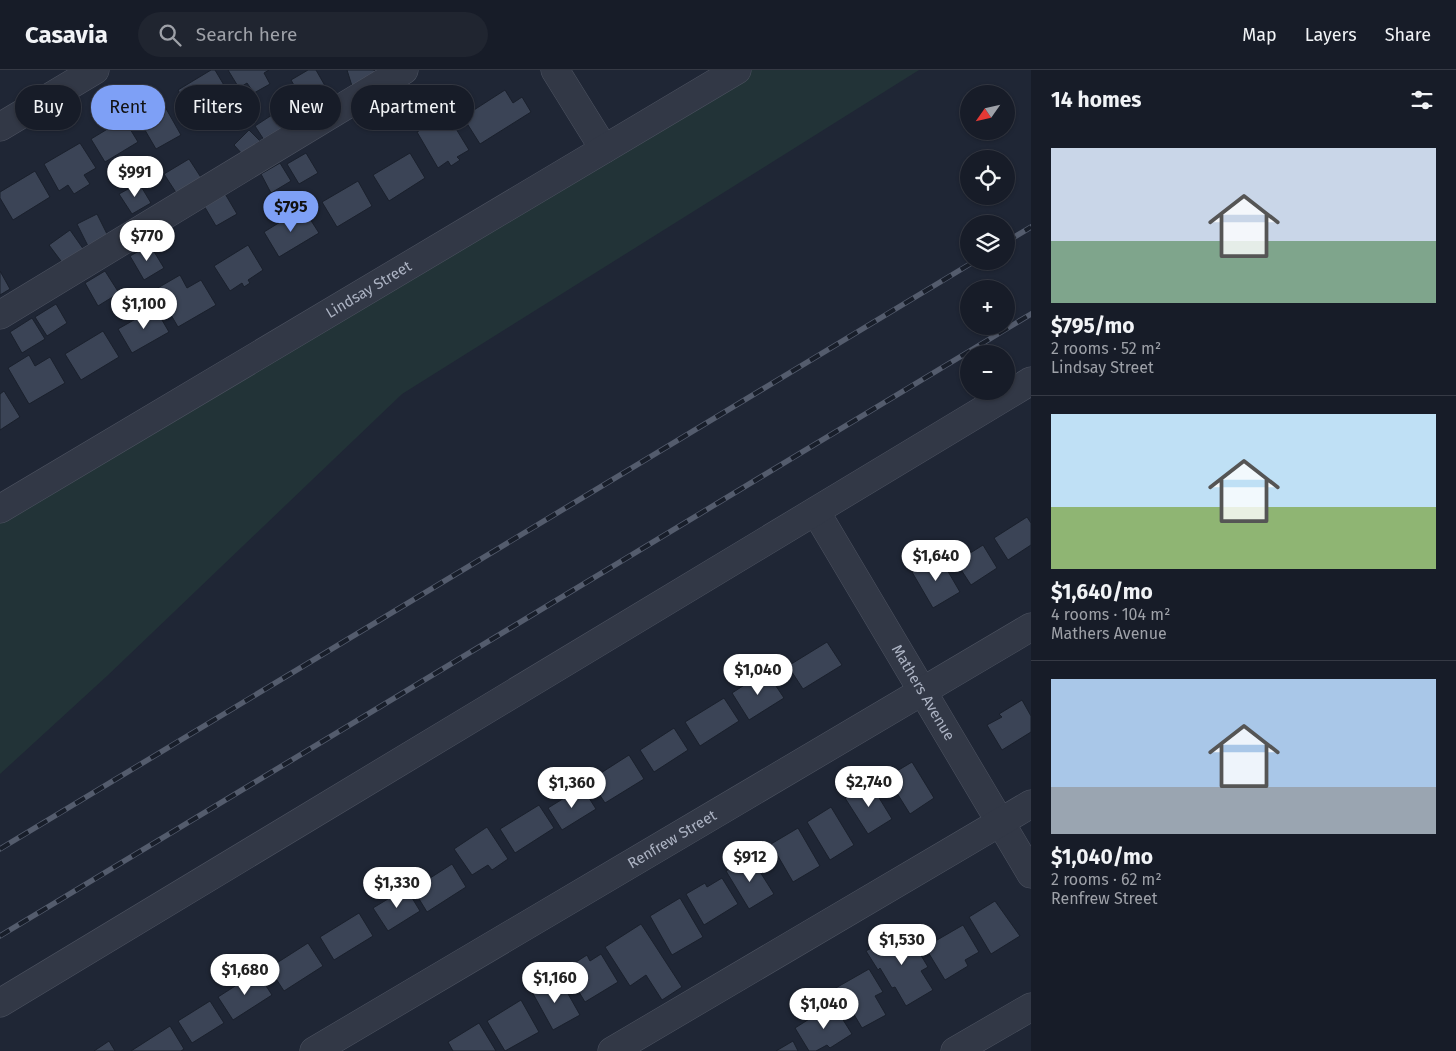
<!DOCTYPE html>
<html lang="en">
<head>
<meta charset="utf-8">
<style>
  :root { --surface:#171c28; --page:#202530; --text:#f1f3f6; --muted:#9ea1a8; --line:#363a45; --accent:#7ea0f6 }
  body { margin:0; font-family:"Fira Sans",sans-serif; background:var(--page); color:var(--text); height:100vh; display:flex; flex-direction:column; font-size:19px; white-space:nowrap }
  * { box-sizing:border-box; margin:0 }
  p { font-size:16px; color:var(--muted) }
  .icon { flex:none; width:28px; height:28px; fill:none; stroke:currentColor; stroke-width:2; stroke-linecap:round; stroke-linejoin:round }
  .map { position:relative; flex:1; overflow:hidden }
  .side { display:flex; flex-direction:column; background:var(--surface); width:425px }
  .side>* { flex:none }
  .top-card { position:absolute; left:15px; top:15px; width:475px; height:45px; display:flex; gap:10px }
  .needle { width:32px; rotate:236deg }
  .controls { position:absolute; left:960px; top:15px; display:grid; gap:10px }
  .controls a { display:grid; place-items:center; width:55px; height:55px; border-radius:50%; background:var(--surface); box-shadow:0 1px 4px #0004,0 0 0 1px var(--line); font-size:25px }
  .price { position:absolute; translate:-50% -42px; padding:0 11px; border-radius:18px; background:#fff; color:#222; font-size:16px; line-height:32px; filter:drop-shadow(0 1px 2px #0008) }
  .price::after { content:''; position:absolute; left:50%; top:30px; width:15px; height:11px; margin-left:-8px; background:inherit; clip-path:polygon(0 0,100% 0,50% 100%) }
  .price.selected { background:var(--accent); color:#111 }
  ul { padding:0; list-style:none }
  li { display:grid; align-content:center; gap:10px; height:265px; padding:0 20px }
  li+li { border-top:1px solid var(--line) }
  li span { display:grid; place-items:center; height:155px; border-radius:0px; color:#555 }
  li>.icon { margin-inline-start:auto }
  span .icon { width:90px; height:90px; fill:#fffc; stroke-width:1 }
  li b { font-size:21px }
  h2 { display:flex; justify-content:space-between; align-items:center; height:60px; padding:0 20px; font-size:21px }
  .pill { padding:0 18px; border-radius:22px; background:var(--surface); box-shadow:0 1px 4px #0004,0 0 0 1px var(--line); font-size:18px; line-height:45px }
  .pill.selected { background:var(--accent); color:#111 }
  header { display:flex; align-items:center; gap:30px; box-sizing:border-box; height:70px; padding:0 25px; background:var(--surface); border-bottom:1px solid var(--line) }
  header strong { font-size:24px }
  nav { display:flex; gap:28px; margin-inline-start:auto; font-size:18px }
  .search { width:350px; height:45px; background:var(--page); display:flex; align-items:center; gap:12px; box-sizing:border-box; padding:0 18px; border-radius:28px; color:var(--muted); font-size:19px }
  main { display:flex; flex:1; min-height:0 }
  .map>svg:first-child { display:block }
  .green { fill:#223337 }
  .building { fill:#3b4456; stroke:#1a202c }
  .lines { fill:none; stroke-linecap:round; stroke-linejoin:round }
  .minor-casing { stroke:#4d5361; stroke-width:29 }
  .minor { stroke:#323846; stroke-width:28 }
  .rail-casing { stroke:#545c6d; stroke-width:5.5 }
  .rail { stroke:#181e2a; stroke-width:4; stroke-dasharray:11; stroke-linecap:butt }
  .labels { text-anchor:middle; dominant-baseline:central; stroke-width:4.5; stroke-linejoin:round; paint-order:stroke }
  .street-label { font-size:15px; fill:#acb3c3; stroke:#181e2a }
</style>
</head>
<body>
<header>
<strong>Casavia</strong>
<div class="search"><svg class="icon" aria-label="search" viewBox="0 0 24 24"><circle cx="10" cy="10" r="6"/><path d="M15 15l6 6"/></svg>Search here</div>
<nav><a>Map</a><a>Layers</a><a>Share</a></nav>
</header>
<main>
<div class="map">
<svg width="1031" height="981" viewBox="0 0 1031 981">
  <rect width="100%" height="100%" fill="#1f2635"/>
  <path class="green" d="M742,0H919L402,324L107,606L0,704V439Z"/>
  <path class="building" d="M211,0H215L228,22L192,44L178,20Z
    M228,0H269L264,3L270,14L254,23L247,13L239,18Z
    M308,0H316L328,21L305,34L291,10Z
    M347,0H374L377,9L352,16Z
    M505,20L513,33L522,27L531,42L480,74L463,47Z
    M383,26L395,45L377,56L366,36Z
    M160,28L181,65L156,79L135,43Z
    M275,43L286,61L266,73L255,56Z
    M447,44L469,80L457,87L460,90L451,96L448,91L438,98L417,62Z
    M124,49L138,72L105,92L91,69Z
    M249,60L260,71L244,86L234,75Z
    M80,73L96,98L84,105L90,114L74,124L68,115L59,121L44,94Z
    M306,83L318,103L299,114L287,94Z
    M410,83L425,108L389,131L373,105Z
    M189,89L202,109L177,124L164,104Z
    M280,93L291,111L271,123L261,104Z
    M35,101L50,127L13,150L0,128V122Z
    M358,111L372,136L337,157L322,132Z
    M139,113L151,133L132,144L119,124Z
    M224,122L237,144L216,156L203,134Z
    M303,138L319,163L279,187L264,162Z
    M97,144L109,168L89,178L77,154Z
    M70,160L84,180L64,195L49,175Z
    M150,175L164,198L144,210L130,186Z
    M248,175L263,200L248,210L250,213L244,217L242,213L230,221L214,196Z
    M0,201L10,219L0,225Z
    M105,201L119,223L98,236L85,213Z
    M180,205L187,218L201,210L216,235L178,257L156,219Z
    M56,234L67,253L47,266L35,247Z
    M155,238L169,262L132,283L118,259Z
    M32,248L45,269L22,283L10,262Z
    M103,261L119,287L81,310L65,284Z
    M29,285L35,296L50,287L65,313L29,334L8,298Z
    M4,321L20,347L0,360V324Z
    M1027,447L1031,453V475L1008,490L994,468Z
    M983,475L997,498L971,515L956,492Z
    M939,486L960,522L933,538L912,502Z
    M827,572L842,595L803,619L788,596Z
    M766,601L784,628L749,650L732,623Z
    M724,628L739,651L700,676L685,652Z
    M1022,630L1031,646V662L1002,680L987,655L1002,647L999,644Z
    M674,658L688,680L654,702L640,680Z
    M629,685L644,709L605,733L590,710Z
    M912,692L934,728L910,744L887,707Z
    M870,713L892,749L868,764L845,728Z
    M582,717L596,739L562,760L548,738Z
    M539,735L554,758L515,783L500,759Z
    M831,737L854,775L830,790L807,752Z
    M487,757L508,789L492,800L488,795L472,805L454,779Z
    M798,758L820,796L793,812L771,774Z
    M750,786L774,824L749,839L726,801Z
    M452,794L466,817L427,842L413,819Z
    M722,808L738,834L704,855L686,824L705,813L707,817Z
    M406,818L420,841L388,861L373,838Z
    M680,828L703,867L672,885L650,846Z
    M995,831L1020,866L991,884L969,847Z
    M359,843L373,866L334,890L320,867Z
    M641,854L682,917L662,930L646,905L630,916L605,877Z
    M963,855L979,882L965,890L968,896L945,910L925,877Z
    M905,859L928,897L921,901L933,920L906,936L895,917L892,918L880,898L878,900L866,881Z
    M308,873L323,896L284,921L269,898Z
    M601,884L618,912L585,932L565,899L587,885L590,891Z
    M869,899L883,922L875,926L886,945L862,958L852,941L848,943L834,919Z
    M257,902L272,925L233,950L218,927Z
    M553,908L558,918L563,915L580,945L553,960L531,920Z
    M521,930L539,962L505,981L487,951Z
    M210,931L224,953L192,973L178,951Z
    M833,934L852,964L830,978L827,975L816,981H809L795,958Z
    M479,953L496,981H453L448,972Z
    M170,956L184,979L181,981H131Z
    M109,971L115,981H94Z
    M793,971L798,981H776Z"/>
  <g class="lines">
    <defs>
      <g id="minor">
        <path d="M555,0L604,79"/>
        <path d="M0,57L95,0"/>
        <path d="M0,245L404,0"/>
        <path id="s1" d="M0,439L737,0"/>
        <path id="s2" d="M816,442L1031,804"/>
        <path d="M0,933L1031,311"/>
        <path id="s3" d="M314,981L1031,557"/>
        <path d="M612,981L1031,734"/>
        <path d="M955,981L1031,937"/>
      </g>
    </defs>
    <use href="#minor" class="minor-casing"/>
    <use href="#minor" class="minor"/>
    <defs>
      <path id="rail" d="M1006,172L1031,157
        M0,779L975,191
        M0,866L1031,244"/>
    </defs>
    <use href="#rail" class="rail-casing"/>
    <use href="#rail" class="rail"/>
  </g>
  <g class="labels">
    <g class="street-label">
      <text stroke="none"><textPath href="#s1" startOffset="429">Lindsay Street</textPath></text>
      <text stroke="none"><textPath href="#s2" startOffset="210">Mathers Avenue</textPath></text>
      <text stroke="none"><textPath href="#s3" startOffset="416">Renfrew Street</textPath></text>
    </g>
  </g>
</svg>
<div class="controls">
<a><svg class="needle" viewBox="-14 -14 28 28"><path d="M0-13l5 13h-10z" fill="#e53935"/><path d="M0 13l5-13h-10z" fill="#9ea1a8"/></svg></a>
<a><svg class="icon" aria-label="locate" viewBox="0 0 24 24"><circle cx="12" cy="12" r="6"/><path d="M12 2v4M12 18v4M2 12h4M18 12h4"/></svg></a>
<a><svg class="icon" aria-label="layers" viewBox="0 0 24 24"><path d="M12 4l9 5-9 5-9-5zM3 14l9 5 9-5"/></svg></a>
<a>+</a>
<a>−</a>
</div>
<b class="price" style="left:135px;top:128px">$991</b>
<b class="price selected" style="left:291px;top:163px">$795</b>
<b class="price" style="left:147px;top:192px">$770</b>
<b class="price" style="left:144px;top:260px">$1,100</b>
<b class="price" style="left:936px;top:512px">$1,640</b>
<b class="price" style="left:758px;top:626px">$1,040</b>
<b class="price" style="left:869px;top:738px">$2,740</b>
<b class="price" style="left:572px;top:739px">$1,360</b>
<b class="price" style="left:750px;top:813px">$912</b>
<b class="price" style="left:397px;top:839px">$1,330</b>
<b class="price" style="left:902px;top:896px">$1,530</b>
<b class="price" style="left:245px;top:926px">$1,680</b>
<b class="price" style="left:555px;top:934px">$1,160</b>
<b class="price" style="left:824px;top:960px">$1,040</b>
<div class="top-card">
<a class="pill">Buy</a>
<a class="pill selected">Rent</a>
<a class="pill">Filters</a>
<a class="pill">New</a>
<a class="pill">Apartment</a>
</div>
</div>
<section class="side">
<h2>14 homes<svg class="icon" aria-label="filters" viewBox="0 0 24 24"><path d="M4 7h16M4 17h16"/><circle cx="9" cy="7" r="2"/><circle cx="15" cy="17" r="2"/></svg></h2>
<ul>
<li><span style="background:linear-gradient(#c9d6e8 60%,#7fa58c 0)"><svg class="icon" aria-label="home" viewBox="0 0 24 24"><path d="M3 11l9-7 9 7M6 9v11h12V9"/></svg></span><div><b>$795/mo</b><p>2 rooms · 52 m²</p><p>Lindsay Street</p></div></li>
<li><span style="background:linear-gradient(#bfe0f5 60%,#8fb573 0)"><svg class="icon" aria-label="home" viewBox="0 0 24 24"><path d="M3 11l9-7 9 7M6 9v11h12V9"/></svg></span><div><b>$1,640/mo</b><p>4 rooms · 104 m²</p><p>Mathers Avenue</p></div></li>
<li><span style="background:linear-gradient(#a9c7e8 70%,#9aa5b1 0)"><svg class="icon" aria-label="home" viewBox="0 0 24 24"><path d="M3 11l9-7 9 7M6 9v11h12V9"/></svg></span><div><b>$1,040/mo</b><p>2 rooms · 62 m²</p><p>Renfrew Street</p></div></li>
</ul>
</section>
</main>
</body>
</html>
